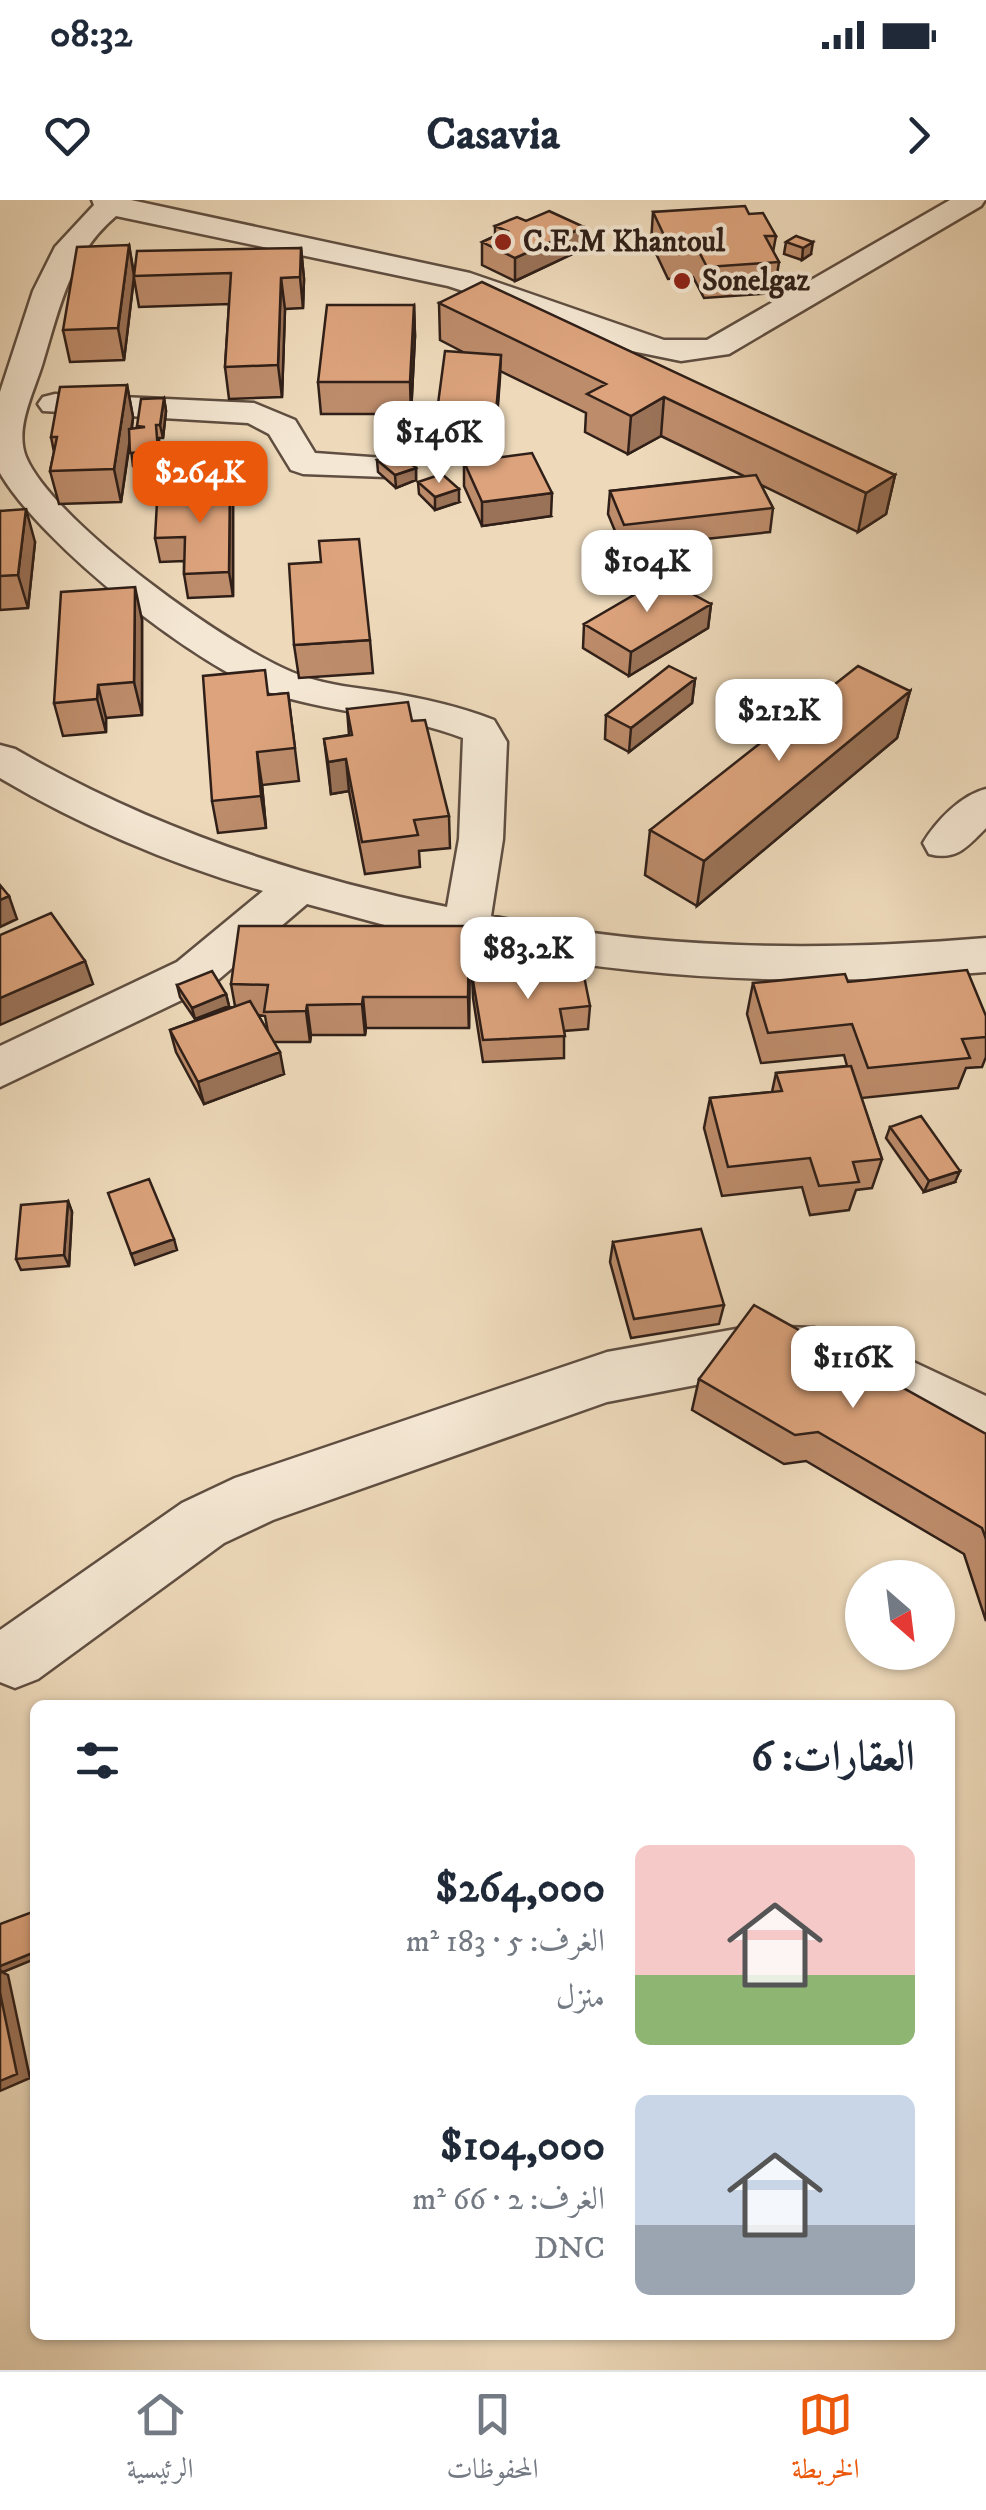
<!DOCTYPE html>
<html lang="ar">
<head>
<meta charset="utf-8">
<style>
  :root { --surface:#fff; --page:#f2f2f3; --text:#1f2937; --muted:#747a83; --line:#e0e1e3; --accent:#ea580c }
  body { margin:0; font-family:"IM FELL DW Pica",Amiri,serif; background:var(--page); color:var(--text); direction:rtl; height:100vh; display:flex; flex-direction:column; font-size:38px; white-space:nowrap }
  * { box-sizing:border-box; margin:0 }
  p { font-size:32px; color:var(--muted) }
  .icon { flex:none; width:55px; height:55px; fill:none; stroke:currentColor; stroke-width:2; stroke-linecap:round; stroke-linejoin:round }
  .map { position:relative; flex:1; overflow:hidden; direction:ltr }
  .drawer { position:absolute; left:30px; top:1500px; width:925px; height:640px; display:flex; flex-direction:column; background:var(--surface); border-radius:15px; box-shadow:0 2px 8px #0004; direction:rtl }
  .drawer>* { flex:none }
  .needle { width:65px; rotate:152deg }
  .controls { position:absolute; left:845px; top:1360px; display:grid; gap:20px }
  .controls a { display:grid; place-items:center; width:110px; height:110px; border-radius:50%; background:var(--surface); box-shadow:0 2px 8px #0004; font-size:50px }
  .price { position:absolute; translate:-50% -85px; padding:0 22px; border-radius:20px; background:#fff; color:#222; font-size:32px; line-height:65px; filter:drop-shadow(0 2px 5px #0008) }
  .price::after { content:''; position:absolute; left:50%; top:60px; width:30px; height:22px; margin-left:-15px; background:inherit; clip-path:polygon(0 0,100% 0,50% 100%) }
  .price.active { background:var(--accent); color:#fff }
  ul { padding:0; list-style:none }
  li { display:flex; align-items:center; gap:30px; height:250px; padding:0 40px }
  li span { display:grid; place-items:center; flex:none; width:280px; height:200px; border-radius:15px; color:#555 }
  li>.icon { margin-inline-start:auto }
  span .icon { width:120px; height:120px; fill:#fffc; stroke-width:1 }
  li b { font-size:42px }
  h2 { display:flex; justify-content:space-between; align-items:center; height:120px; padding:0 40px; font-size:42px }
  .status { display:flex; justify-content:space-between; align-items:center; height:70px; padding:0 50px; background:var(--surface); direction:ltr }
  .status svg { height:28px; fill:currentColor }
  header { display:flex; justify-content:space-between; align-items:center; height:130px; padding:0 40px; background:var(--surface); font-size:45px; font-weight:800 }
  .menu { display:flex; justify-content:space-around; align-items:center; height:140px; border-top:2px solid var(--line); background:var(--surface); font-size:28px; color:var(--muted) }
  .menu a { display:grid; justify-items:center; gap:5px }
  .menu .active { color:var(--accent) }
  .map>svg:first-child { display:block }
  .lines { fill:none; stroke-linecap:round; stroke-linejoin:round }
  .minor-casing { stroke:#5f4e41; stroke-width:5 }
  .minor { fill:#f4e7d3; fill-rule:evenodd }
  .wall { fill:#bd8c6b; stroke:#2f1f18; stroke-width:2.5; fill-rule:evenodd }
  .shaded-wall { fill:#9a7257; stroke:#2f1f18; stroke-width:2.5 }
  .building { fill:#dca37c; stroke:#2f1f18; stroke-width:2.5 }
  .poi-dot { fill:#8f2418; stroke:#f4e7d3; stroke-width:4 }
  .labels { text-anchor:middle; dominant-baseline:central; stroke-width:8; stroke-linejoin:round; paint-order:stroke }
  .far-poi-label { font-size:30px; font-weight:bold; fill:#2f1f18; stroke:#f4e7d3; text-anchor:start }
</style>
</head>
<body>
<div class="status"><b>08:32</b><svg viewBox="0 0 49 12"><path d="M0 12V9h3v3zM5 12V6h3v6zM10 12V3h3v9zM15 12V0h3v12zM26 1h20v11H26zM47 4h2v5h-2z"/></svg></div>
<header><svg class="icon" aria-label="forward" viewBox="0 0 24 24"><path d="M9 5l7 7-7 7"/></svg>Casavia<svg class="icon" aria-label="heart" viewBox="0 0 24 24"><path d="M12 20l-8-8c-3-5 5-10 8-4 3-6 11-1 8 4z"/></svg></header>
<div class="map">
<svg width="986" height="2170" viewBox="0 0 986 2170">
  <rect width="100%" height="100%" fill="#eedabb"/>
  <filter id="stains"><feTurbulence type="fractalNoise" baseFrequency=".002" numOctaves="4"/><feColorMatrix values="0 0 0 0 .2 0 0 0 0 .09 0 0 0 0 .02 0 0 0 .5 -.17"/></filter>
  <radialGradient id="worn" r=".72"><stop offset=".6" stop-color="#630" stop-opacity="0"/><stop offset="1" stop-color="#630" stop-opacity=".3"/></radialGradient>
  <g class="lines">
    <defs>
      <path id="minor" d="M92,0H131L470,73L664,140H707L950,0H985L981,6L729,154L681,161L632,151L561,123L448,86L116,16C70,55 60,106 43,162C35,190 14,228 26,257C53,322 235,453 302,476C328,485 357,488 384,492C421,498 458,506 494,520L507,542L503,639L491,716C655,750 820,752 986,738V772C813,787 643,781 473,745L466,747L307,704L211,786L0,887V846L177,762L263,691C171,664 83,627 0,578V545L15,549C149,627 295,676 447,707L459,639L463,538C403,515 338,514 277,495C200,471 40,343 0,273V192L33,91L55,47L94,5Z
        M55,194L254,203L295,220L315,253L398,259L404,266L398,273L386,277L303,274L291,270L269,234L248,223L43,211L38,204L43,197Z
        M986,589V628C967,647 957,661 929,654L923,643C936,621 961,595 986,589Z
        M753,1126L814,1128L858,1136L986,1196V1250L848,1184L814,1176L753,1174L607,1202L273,1320L224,1343L38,1479L15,1488L0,1482V1430L182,1303L235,1278L607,1152Z"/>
    </defs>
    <use href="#minor" class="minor-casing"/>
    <use href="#minor" class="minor"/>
  </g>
  <path class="wall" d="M653,12L749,14L776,36L773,52L779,62L774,93L704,98L693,77L668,79L651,43Z
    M495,26L583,49L515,81L482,65V42L495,36Z
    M796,36L811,54L802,60L784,54L786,42Z
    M129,45L134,74L301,48L304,79L303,108L285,109L282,197L229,199L225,167L229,104L139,107L134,78L124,160L70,162L63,130Z
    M439,103L895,275L886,314L858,332L761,285L773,308L770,332L622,348L608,314L610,291L744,276L661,236L628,254L585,232L586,213L500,171L494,258L551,316L482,326L464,286V262L490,258L435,257L434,234L463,152L440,140Z
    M414,105L415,136L411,214H321L318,182Z
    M127,185L133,217L132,229L137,228V226L164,198L166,211L163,238H159L160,264L133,266L130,242L121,302L59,304L50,271L54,252L51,237Z
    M377,260L416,268V280L396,288L378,272Z
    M230,280L233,303V396L188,398L184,374V361L160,362L155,338L191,301Z
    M418,282L459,302L435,310L419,294Z
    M0,311L35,342L28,408L0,410V411Z
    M711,404L708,428L629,476L583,448L584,424Z
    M142,420V515L106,518V532L63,536L54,503Z
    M370,440L373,473L299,478L294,445Z
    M695,479L692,503L629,552L605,539L606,515Z
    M910,491L897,538L697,706L645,675L650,630Z
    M288,493L299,581L262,585L266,628L218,633L212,601L269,495Z
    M347,509L412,521L449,616L450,648L419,651L420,667L365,674L349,591L331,594L324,539L349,535Z
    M469,726V828H366L365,835H311L310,842H274L284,874L204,904L176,852L170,830L235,806L231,784ZM258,815L265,816L268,832Z
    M472,775L590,806L588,829L564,831V858L483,862L473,798Z
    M848,782L986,816V857L982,867L966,868L958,888L861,898L882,959L872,988L856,990L849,1010L810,1015L802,987L722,996L704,928L710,898L772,892L776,873L847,866L844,855L761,863L747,814L753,783Z
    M177,785L226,794L229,806L195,819L180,797Z
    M890,927L955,982L924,992L886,938Z
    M68,1001L72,1012L69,1066L21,1070L16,1059Z
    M613,1042L724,1105L719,1124L631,1138L610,1062Z
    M699,1179L986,1234V1421L964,1354L806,1261L784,1264L692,1210Z"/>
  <path class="shaded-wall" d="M584,27L583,49L515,81V58Z
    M813,42L811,54L802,60L803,48Z
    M129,45L134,76L124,160L118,128Z
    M301,48L304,79L303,108L300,77Z
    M281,78L285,109L282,197L278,165Z
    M414,105L415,136L411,214L410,182Z
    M501,155L500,178L494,259V235Z
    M127,185L133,217L121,302L114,269Z
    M664,197L661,236L628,254L631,216Z
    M164,198L166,211L163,238L160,225Z
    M416,268V280L396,288L395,275Z
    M895,275L886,314L858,332L866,293Z
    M230,280L233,303V396L229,372Z
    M459,289V302L435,310V297Z
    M552,293L551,316L482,326V302Z
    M26,309L35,342L28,408L18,375Z
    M135,387L142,420V515L134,482Z
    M711,404L708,428L629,476L631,452Z
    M695,479L692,503L629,552L631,528Z
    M98,485L106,518V532L97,499Z
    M910,491L897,538L697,706L704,661Z
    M257,552L262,585L266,628L261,596Z
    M346,559L349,591L331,594L328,562Z
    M9,696L17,719L0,727V700Z
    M469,726L470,757L469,828L468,797Z
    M85,761L93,784L0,825V798Z
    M226,794L229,806L195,819L192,808Z
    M363,797L366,828L365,835L362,804Z
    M307,805L311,835L310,842L306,811Z
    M280,852L284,874L204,904L198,882Z
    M960,971L955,982L924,992L929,981Z
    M68,1001L72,1012L69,1066L64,1055Z
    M174,1039L177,1050L135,1065L131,1054Z
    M35,1752V1759L3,1772L0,1770V1766Z
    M0,1771L8,1775L30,1878L0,1891Z"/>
  <path class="building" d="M745,6L749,14L763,13L776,36H765L779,62L707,67L696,46L670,48L653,12Z
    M549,11L584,27L515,58L482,42L507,31L495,26L517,17L526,21Z
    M796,36L813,42L803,48L786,42Z
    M129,45L118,128L63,130L77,47Z
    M301,48L300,77L281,78L278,165L225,167L231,73L134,76L137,51Z
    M482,82L895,275L866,293L664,197L631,216L587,194L606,184L439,103Z
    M327,105H414L410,182H318Z
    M445,151L501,155L494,235L434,234Z
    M127,185L114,269L50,271L57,237H51L60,187Z
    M164,198L160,225H156L158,251L130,253L129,229L145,227L137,226L141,199Z
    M398,253L416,268L395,275L377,260Z
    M532,253L552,293L482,302L464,262Z
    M442,274L459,289L435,297L418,282Z
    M756,275L773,308L624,325L610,291Z
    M230,280L229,372L184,374L185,337L155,338L157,302L191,301L192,281Z
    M26,309L18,375L0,376V311Z
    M359,339L370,440L294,445L289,364L321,362L319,341Z
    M663,378L711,404L631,452L584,424Z
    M135,387L134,482L98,485L97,499L54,503L61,392Z
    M669,466L695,479L631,528L606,515Z
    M858,466L910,491L704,661L650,630Z
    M265,470L268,495L288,493L295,548L257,552L261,596L212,601L203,476Z
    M408,502L412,521L425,520L449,616L414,620L418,635L362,642L346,559L328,562L324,539L352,535L347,509Z
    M0,685L9,696L0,700Z
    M51,713L85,761L0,798V735Z
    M239,726H469L468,797H363L362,804L307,805L306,811L264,812L268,785L231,784Z
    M582,766L590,806L560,809L565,836L483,840L472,775Z
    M967,770L986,816V837L962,839L970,858L868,868L852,824L768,833L753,783L845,774L848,782Z
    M212,771L226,794L192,808L177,785Z
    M250,801L280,852L198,882L170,830Z
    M851,866L882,959L853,962L859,982L819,986L810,958L728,967L710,898L782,891L776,873Z
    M921,916L960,971L929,981L890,927Z
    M149,979L174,1039L131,1054L108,993Z
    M68,1001L64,1055L16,1059L21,1005Z
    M701,1029L724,1105L634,1119L613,1042Z
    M754,1105L986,1234V1339L982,1328L818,1232L795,1235L699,1179Z
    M35,1711V1752L0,1766V1724Z
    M0,1793L17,1874L0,1881Z"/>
  <g class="poi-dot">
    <circle cx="503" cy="42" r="10"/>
    <circle cx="682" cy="81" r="10"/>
  </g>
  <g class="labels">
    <g class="far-poi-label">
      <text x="523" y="42">C.E.M Khantoul</text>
      <text x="702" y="81">Sonelgaz</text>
    </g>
  </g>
  <rect width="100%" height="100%" filter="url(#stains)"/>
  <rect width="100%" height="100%" fill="url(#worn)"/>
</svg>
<div class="controls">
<a><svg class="needle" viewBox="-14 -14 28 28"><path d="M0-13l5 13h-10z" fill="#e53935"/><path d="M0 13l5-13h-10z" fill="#747a83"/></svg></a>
</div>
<b class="price" style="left:439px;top:286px">$146K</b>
<b class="price active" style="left:200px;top:326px">$264K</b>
<b class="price" style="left:647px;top:415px">$104K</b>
<b class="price" style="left:779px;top:564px">$212K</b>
<b class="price" style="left:528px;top:802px">$83.2K</b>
<b class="price" style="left:853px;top:1211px">$116K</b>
<section class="drawer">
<h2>العقارات: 6<svg class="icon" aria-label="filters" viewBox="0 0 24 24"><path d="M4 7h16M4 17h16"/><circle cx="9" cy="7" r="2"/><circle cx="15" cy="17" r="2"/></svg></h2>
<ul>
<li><span style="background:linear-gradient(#f6c9c9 65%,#8fb573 0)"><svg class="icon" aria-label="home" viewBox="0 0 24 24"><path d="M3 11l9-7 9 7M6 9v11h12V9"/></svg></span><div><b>$264,000</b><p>الغرف: 5 · 183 m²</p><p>منزل</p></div></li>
<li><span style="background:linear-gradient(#c9d6e8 65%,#9aa5b1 0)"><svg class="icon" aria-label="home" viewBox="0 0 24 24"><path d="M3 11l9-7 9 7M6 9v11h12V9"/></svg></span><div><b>$104,000</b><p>الغرف: 2 · 66 m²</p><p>DNC</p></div></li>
</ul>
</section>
</div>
<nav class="menu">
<a class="active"><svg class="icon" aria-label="map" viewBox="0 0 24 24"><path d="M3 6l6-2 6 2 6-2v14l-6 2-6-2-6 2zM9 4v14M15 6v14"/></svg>الخريطة</a>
<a><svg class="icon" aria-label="saved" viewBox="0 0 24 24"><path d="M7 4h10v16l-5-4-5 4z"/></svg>المحفوظات</a>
<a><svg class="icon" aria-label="home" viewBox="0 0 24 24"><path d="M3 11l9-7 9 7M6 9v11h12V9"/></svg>الرئيسية</a>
</nav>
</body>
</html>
